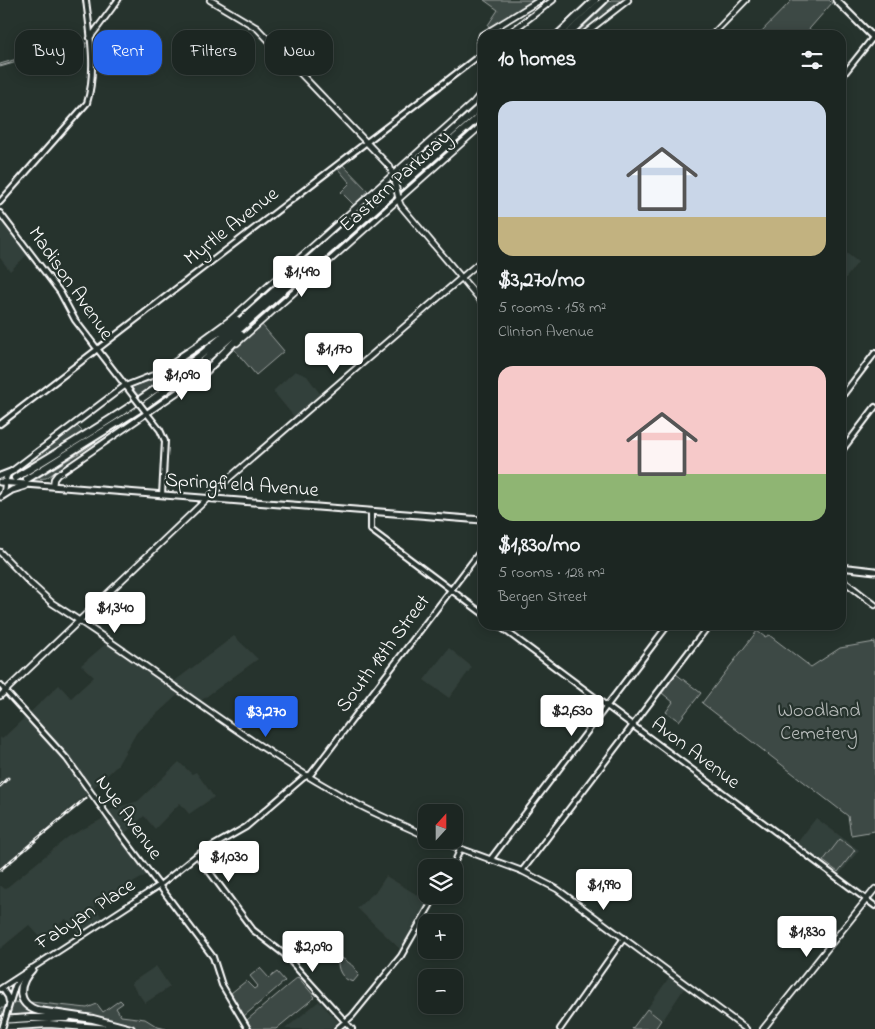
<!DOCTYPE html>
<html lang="en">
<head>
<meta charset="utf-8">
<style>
  :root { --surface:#1c2622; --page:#252e2a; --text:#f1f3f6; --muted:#a0a5a5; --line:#3a4340; --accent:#2563eb }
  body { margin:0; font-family:"Indie Flower",sans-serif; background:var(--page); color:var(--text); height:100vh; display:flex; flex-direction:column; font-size:19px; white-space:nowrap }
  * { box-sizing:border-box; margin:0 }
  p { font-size:16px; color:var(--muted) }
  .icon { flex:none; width:28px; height:28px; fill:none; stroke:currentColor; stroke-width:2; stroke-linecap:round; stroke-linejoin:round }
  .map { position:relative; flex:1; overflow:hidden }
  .sheet { position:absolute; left:478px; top:30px; width:368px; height:600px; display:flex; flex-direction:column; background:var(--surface); border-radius:15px; box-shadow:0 2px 12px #0003,0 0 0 1px var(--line) }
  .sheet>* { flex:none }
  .top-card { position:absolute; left:15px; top:30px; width:388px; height:45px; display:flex; gap:10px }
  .needle { width:32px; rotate:21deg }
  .tools { position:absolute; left:418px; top:804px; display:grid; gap:10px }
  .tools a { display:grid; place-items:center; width:45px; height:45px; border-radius:10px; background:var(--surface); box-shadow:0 2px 12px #0003,0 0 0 1px var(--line); font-size:25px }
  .price { position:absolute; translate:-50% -42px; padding:0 11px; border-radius:5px; background:#fff; color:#222; font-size:16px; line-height:32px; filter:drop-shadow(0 1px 2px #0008) }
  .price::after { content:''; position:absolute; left:50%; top:30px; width:15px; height:11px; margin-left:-8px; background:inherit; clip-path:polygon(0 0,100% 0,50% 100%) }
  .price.on { background:var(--accent); color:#fff }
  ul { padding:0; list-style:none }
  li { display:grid; align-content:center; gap:10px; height:265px; padding:0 20px }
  li span { display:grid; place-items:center; height:155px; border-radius:15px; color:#555 }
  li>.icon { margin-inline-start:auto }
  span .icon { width:90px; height:90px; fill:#fffc; stroke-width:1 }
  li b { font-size:21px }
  h2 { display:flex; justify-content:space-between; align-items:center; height:60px; padding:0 20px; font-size:21px }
  .pill { padding:0 18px; border-radius:15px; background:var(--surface); box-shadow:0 2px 12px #0003,0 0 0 1px var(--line); font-size:18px; line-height:45px }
  .pill.on { background:var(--accent); color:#fff }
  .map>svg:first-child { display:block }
  .built { fill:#333f3a }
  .green { fill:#3e4944; stroke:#9ea4a2 }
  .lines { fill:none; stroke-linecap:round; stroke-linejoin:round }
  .stream { stroke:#a4a9a7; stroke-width:1 }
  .motorway-tunnel { stroke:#3c4742; stroke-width:6; stroke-dasharray:6 3; stroke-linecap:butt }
  .tertiary-casing { stroke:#fff; stroke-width:8 }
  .secondary-casing { stroke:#fff; stroke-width:8 }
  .primary-casing { stroke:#fff; stroke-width:9 }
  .motorway-casing { stroke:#fff; stroke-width:10 }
  .tertiary { stroke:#26332d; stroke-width:4 }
  .secondary { stroke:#26332d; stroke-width:4.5 }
  .primary { stroke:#26332d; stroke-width:5 }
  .motorway { stroke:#26332d; stroke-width:6 }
  .rail-casing { stroke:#fff; stroke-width:3 }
  .rail { stroke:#26332d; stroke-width:1; stroke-dasharray:4; stroke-linecap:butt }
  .tertiary-bridge-casing { stroke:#fff; stroke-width:8; stroke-linecap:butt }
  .secondary-bridge-casing { stroke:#fff; stroke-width:8; stroke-linecap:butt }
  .tertiary-bridge { stroke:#26332d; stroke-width:4 }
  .secondary-bridge { stroke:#26332d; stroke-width:4.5 }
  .labels { text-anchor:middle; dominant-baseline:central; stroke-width:4.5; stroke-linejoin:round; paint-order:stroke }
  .street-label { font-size:20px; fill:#fff; stroke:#26332d }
  .park-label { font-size:20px; fill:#bbbfbe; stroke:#26332d }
</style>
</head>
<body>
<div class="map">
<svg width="875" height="1029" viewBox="0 0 875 1029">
  <rect width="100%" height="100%" fill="#26332d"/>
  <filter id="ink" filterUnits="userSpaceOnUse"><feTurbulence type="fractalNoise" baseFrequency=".02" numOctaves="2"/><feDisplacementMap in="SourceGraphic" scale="10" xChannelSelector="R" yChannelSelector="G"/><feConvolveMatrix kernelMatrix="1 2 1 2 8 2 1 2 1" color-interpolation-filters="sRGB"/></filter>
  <g filter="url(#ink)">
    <path class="built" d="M0,218L28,254L10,271L0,258Z
      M840,248L858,262L842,283L840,282Z
      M295,371L307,376L321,395L295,418L273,391Z
      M234,636L258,659L199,702L172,683Z
      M109,641L182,691L137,732L117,766L89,792L0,868V737L2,739L59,685L71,698L94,677L81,665Z
      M449,648L472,667L449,698L424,680Z
      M179,762L192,774L196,772L214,797L189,814L180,803L155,829L144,816L122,836L150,873L94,905L105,922L81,936L66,919L54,928L56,931L44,941L29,925L0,949V885L5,889L68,837L106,817L103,812L138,801Z
      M816,818L859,850L839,875L797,843Z
      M386,876L429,902L401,950L357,908L377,890Z
      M156,966L170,987L145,1003L131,983Z
      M670,976L685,987L663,1020L647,1009Z
      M319,1001L338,1022L330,1029H285Z"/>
    <path class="green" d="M484,0H535L518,12L489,27L488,25L498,10Z
      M611,0H623L578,35H575Z
      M792,0H829L832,3L804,35H758Z
      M85,42L86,47L67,51L58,50L0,67V64L61,46V44Z
      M343,165L369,192L354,205L341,192L350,183L338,169Z
      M262,325L284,351L256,375L234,349Z
      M213,339L139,396L131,387L152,380Z
      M77,426L83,432L23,468Z
      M119,429L46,478L36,479Z
      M757,631L765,637L769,635L811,667L840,648L875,642V831L851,835L848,816L702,703Z
      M676,674L701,693L679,721L666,712L673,702L662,693Z
      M840,839L855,850L838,872L823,861Z
      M340,957C348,962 356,966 358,976L353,982C341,979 337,969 338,958Z
      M260,968L269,978L277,972L285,981L244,1016L231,993L246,981L254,989L258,986L250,976Z
      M298,977L315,997L276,1029H252L247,1020Z
      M120,1000L123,1003L116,1008L121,1016L145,1019L158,1027L166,1029H138L116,1022L47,1009L34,1006L31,1002L87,1008L97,1004L103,1012Z
      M14,1002L22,1003L43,1014L0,1017V1008H4Z
      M647,1009L661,1020L655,1029H632Z"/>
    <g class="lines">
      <path class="stream" d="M0,66L71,46L87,43"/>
      <path class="motorway-tunnel" d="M0,487L10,481"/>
      <defs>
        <path id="tertiary" d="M90,38L118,0
          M840,79L875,35
          M0,202L87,103C97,71 90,33 86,0
          M0,213L60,292L75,320L135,398
          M840,399L875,353
          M145,411L160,430L165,441L162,495
          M0,424L480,55
          M840,453L875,407
          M371,511V530L482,613
          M498,625L875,906
          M0,685L67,759L122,836L213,957L222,985L248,1029
          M197,855L253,930L284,954L352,1029
          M490,860L668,625
          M452,868L460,850
          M522,871L709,625
          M2,988L8,997L9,1002
          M0,989L160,885L197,855L246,827L303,778L311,774L482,549
          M7,1012L15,986L21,977
          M337,1029L352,1016L401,956L436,895
          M560,1029L624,938"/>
        <path id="secondary" d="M210,0L257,28L390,167L393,177
          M482,35L479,45L482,68
          M483,35L540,0
          M507,35L553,0
          M583,35L628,0
          M712,35L746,0
          M398,199L401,206L482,302
          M201,341L231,319L473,103L482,92
          M237,343L482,125
          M53,486L54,479L57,475L185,387L205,371
          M2,496C7,489 3,481 8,474L123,387L156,374L182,357
          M0,552L29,582L52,603C155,668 249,747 357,804C379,816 403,825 426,836
          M840,578L875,605
          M0,696L229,478L482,260
          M437,840L522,871L557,889L746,1029
          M763,1029L875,889"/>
        <path id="primary" d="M836,0L875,39
          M0,476L13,471
          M0,482L482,520
          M1,497L12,490L25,486
          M840,567L875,571"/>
        <path id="motorway" d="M558,35L595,0
          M567,35L604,0
          M480,55L482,57
          M181,357L237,320
          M205,372L241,335
          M15,478C88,434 161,391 226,334L482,105
          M27,479L141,408L198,366L482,114
          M32,969C18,984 15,1004 39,1011L93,1019L131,1029
          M0,1020L30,1018H67
          M0,1027L49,1024L111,1029"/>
      </defs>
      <use href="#tertiary" class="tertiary-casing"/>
      <use href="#secondary" class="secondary-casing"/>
      <use href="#primary" class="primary-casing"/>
      <use href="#motorway" class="motorway-casing"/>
      <use href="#tertiary" class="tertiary"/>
      <use href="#secondary" class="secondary"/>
      <use href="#primary" class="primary"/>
      <use href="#motorway" class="motorway"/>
      <defs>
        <path id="rail" d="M0,786L8,778
          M0,870L86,798"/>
      </defs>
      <use href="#rail" class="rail-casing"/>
      <use href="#rail" class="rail"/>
      <defs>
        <path id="tertiary-bridge" d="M135,398L145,411
          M2,1029L7,1012"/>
        <path id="secondary-bridge" d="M394,178L398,196"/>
      </defs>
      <use href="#tertiary-bridge" class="tertiary-bridge-casing"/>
      <use href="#secondary-bridge" class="secondary-bridge-casing"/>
      <use href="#tertiary-bridge" class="tertiary-bridge"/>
      <use href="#secondary-bridge" class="secondary-bridge"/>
    </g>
  </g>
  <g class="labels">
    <g class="street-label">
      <text transform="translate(396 182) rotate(-42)">Eastern Parkway</text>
      <text transform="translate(232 227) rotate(-38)">Myrtle Avenue</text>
      <text transform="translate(70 284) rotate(55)">Madison Avenue</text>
      <text transform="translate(242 486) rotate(4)">Springfield Avenue</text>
      <text transform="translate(384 654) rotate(-53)">South 18th Street</text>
      <text transform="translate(695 754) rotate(37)">Avon Avenue</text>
      <text transform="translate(128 818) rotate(54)">Nye Avenue</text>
      <text transform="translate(86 915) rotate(-33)">Fabyan Place</text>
    </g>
    <g class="park-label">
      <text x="819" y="711">Woodland<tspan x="819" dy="23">Cemetery</tspan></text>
    </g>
  </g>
</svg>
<div class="tools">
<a><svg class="needle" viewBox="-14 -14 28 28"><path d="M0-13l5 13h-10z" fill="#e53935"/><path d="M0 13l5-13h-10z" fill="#a0a5a5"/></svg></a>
<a><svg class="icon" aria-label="layers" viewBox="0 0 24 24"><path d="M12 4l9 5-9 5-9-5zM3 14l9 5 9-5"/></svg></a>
<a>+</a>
<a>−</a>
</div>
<b class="price" style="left:302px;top:298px">$1,490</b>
<b class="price" style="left:334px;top:375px">$1,170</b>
<b class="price" style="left:182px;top:401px">$1,090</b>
<b class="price" style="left:115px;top:634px">$1,340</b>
<b class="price" style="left:572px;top:737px">$2,630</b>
<b class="price on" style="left:266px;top:738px">$3,270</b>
<b class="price" style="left:229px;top:883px">$1,030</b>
<b class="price" style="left:604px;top:911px">$1,990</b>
<b class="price" style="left:807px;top:958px">$1,830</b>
<b class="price" style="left:313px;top:973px">$2,090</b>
<div class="top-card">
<a class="pill">Buy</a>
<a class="pill on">Rent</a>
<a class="pill">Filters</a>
<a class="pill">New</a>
</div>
<section class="sheet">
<h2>10 homes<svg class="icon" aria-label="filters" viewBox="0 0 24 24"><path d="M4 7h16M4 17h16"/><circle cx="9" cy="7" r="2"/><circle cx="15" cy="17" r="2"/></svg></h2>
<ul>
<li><span style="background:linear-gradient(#c9d6e8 75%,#c2b280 0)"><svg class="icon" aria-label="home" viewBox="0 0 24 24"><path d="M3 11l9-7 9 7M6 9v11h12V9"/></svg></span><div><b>$3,270/mo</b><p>5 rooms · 158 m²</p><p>Clinton Avenue</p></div></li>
<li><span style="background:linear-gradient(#f6c9c9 70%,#8fb573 0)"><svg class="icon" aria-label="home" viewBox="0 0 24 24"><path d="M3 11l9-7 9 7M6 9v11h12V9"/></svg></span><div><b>$1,830/mo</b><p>5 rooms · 128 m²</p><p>Bergen Street</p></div></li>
</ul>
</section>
</div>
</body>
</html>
